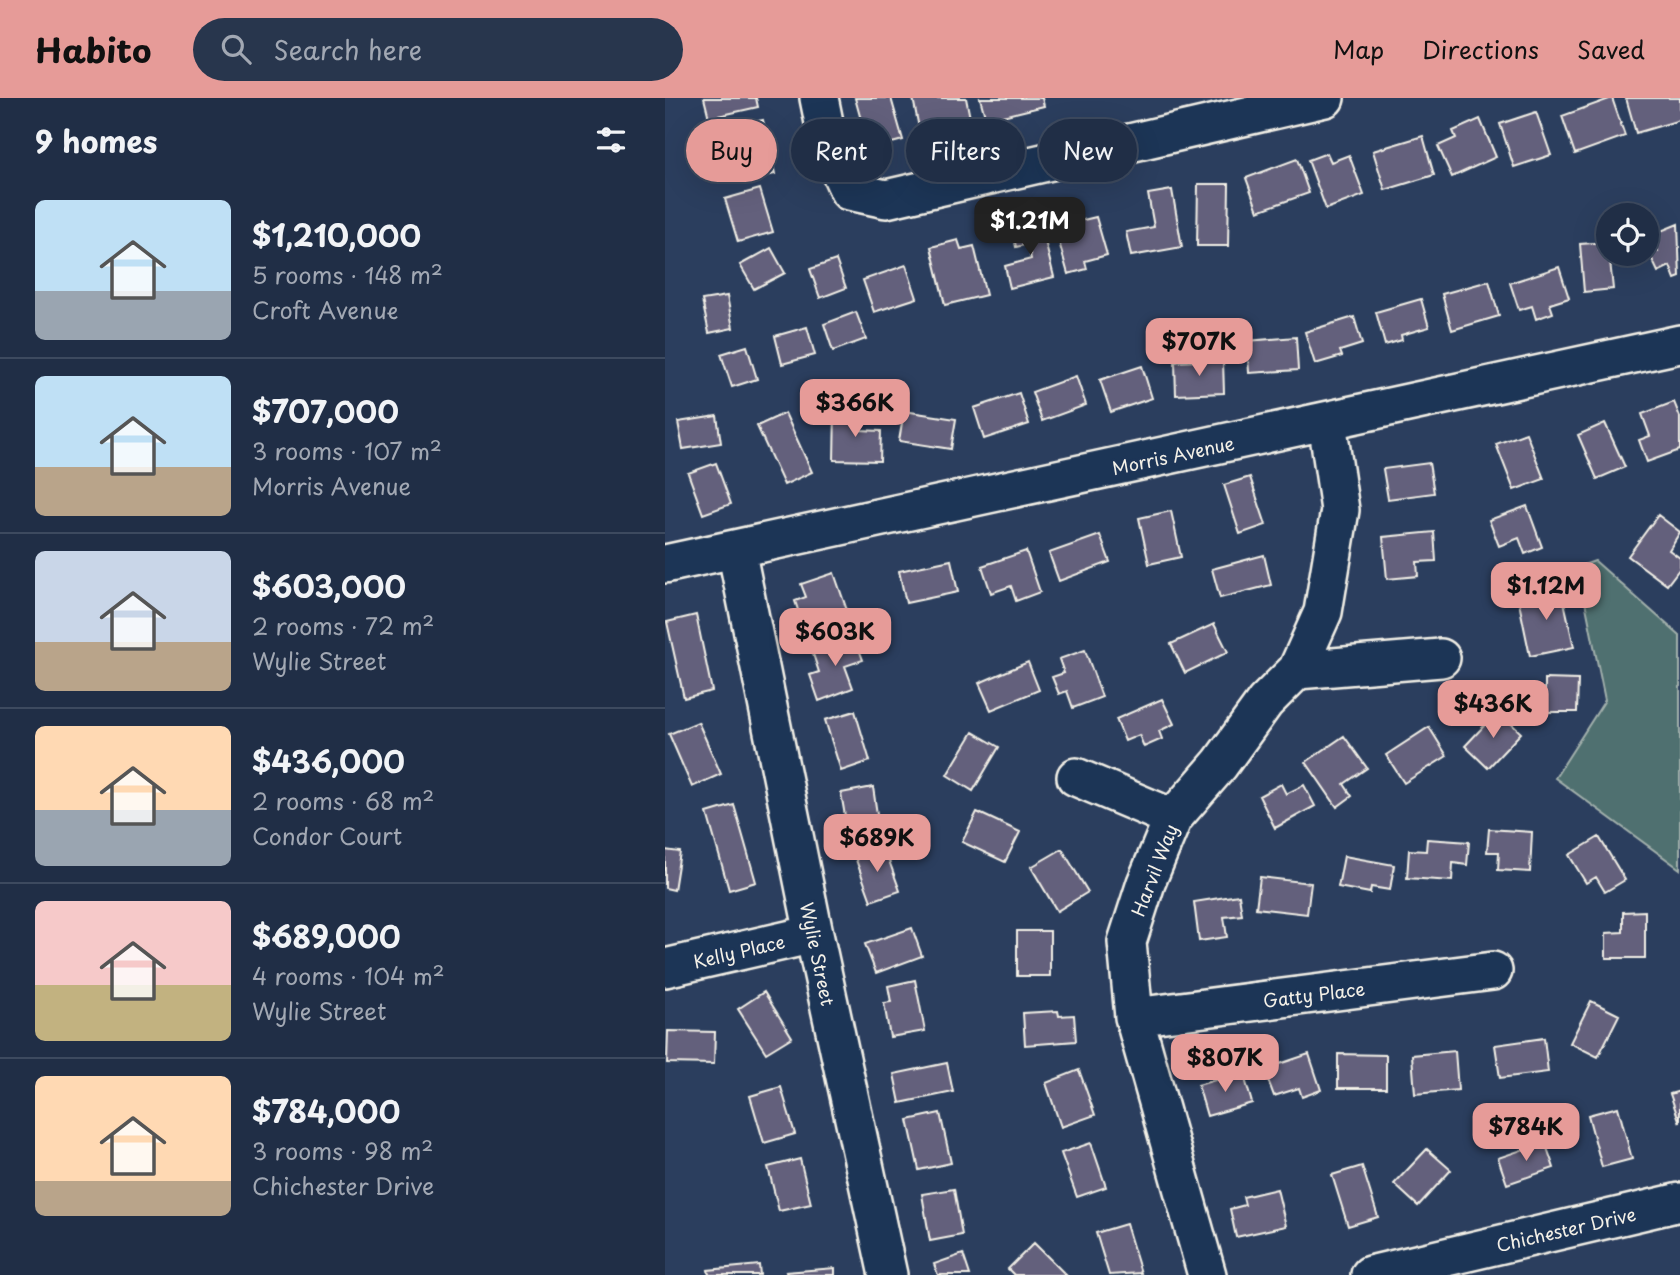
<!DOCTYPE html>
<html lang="en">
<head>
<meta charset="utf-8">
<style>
  :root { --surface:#202e46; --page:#28364d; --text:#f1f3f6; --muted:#a2a8b3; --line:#3d4a5f; --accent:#e69b98 }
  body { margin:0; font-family:"Playpen Sans",sans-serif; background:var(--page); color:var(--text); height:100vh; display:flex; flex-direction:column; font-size:26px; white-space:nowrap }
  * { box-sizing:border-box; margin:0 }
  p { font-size:23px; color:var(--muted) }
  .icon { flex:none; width:38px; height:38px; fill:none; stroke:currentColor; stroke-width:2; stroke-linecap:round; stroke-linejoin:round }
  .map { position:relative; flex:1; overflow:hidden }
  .side { display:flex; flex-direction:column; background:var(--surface); width:665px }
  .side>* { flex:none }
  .top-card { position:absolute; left:21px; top:21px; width:665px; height:63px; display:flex; gap:14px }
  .tools { position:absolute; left:931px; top:105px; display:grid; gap:14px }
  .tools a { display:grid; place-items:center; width:63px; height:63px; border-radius:50%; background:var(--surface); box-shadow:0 7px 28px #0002,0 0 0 2px var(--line); font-size:35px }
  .price { position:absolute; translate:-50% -60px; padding:0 16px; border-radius:14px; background:var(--accent); color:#111; font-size:23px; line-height:46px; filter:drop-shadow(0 2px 4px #0008) }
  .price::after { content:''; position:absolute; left:50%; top:42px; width:21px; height:16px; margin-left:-10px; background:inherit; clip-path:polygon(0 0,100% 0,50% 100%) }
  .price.on { background:#222; color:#fff }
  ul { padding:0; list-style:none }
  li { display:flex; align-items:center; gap:21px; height:175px; padding:0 35px }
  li+li { border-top:2px solid var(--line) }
  li span { display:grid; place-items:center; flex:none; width:196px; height:140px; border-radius:10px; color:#555 }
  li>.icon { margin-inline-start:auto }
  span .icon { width:84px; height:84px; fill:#fffc; stroke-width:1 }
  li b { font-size:30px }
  h2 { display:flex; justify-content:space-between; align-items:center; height:84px; padding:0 35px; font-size:30px }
  .pill { padding:0 24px; border-radius:32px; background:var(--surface); box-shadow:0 7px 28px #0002,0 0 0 2px var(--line); font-size:24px; line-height:63px }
  .pill.on { background:var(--accent); color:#111 }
  header { display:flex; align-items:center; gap:42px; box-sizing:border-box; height:98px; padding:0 35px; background:var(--accent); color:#111 }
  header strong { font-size:33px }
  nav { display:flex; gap:38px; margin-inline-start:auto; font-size:24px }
  .search { width:490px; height:63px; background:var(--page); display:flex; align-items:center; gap:18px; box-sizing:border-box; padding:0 24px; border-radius:38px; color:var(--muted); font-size:26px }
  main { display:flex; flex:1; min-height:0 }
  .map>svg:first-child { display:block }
  .green { fill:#507070; stroke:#a2b0ac; stroke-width:2 }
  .building { fill:#64607c; stroke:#f4f1e8; stroke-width:2 }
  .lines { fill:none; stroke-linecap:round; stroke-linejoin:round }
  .minor-casing { stroke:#f4f1e8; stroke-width:42 }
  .minor { stroke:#1d3557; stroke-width:37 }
  .labels { text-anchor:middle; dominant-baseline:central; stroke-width:5; stroke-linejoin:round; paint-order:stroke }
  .street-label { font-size:18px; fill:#f4f1e8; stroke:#1d3557 }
</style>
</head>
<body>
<header>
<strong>Habito</strong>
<div class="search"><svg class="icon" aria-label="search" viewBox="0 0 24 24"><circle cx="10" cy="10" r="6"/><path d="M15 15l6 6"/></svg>Search here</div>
<nav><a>Map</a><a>Directions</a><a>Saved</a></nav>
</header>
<main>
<section class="side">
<h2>9 homes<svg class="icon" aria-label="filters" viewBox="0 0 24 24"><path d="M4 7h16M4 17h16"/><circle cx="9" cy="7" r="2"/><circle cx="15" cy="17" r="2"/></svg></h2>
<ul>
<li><span style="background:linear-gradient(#bfe0f5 65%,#9aa5b1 0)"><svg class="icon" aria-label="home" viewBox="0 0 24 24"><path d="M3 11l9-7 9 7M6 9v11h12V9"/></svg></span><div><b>$1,210,000</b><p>5 rooms · 148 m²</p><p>Croft Avenue</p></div></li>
<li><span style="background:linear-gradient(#bfe0f5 65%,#b9a48a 0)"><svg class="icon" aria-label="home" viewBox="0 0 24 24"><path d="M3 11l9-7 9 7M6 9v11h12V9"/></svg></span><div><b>$707,000</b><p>3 rooms · 107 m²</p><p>Morris Avenue</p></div></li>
<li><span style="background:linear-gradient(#c9d6e8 65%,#b9a48a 0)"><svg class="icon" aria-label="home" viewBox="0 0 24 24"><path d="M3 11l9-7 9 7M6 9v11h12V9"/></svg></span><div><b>$603,000</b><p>2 rooms · 72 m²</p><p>Wylie Street</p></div></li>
<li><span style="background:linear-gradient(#ffd9b3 60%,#9aa5b1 0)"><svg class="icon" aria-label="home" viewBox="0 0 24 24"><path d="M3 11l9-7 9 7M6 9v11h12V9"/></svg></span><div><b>$436,000</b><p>2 rooms · 68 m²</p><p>Condor Court</p></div></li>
<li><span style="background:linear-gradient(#f6c9c9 60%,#c2b280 0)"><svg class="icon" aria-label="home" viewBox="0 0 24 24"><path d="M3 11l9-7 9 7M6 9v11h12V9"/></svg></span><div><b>$689,000</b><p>4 rooms · 104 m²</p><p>Wylie Street</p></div></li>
<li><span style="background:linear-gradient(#ffd9b3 75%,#b9a48a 0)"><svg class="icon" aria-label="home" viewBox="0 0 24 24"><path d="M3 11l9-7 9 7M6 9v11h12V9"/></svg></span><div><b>$784,000</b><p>3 rooms · 98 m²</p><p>Chichester Drive</p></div></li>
</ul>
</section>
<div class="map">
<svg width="1015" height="1177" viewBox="0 0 1015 1177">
  <rect width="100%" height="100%" fill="#2b3e5e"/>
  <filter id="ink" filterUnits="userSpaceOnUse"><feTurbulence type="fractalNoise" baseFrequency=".0143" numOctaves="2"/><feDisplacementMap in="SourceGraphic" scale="14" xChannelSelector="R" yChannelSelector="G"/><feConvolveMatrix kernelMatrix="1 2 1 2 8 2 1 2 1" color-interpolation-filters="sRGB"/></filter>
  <g filter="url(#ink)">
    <path class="green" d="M930,463L1015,538V771L890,680L940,602L913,469Z"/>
    <path class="building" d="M39,0H91L93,9L44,20Z
      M190,0H226L238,42L204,51Z
      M248,0H301L305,20L254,30Z
      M315,0H377L379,8L321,22Z
      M947,0L960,38L910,56L897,18Z
      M961,0H1015V22L971,35Z
      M871,14L886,57L849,69L835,26Z
      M815,21L831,59L787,79L773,48L791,40L788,33Z
      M98,22L110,76L73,84L62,30Z
      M758,38L769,77L720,92L708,53Z
      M662,55L666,64L684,57L699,97L661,111L643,62Z
      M632,61L644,95L593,113L581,80Z
      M533,86H564L563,148H532Z
      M95,91L108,134L73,144L60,101Z
      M507,92L517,149L466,158L461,134L489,129L483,96Z
      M411,112L414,123L431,119L442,157L420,163L422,171L403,176L387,119Z
      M375,123L389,179L345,190L340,168L366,161L363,146L351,149L347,130Z
      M1013,126L1015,179L1010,181L1005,168L993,174L985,157L993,153L986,137Z
      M293,142L296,151L309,148L321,197L280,207L266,149Z
      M943,144L948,191L919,194L915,146Z
      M106,150L120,175L89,191L75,167Z
      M171,162L181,190L155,200L145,171Z
      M241,167L252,200L209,214L198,182Z
      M894,169L904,200L885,206L888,215L871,221L867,208L854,212L845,185Z
      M824,183L834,218L787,232L777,196Z
      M62,198L68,230L44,235L37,202Z
      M756,201L764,229L736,237L737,242L720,247L711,214Z
      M191,214L201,241L168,253L159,226Z
      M689,219L697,246L675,253L677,258L650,266L640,234Z
      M142,229L150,257L117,266L110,238Z
      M631,239L633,272L584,275L582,243Z
      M82,248L92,281L67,289L56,256Z
      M558,262L559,295L511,297L510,264Z
      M477,268L487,300L446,314L435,282Z
      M411,278L421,307L377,323L367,294Z
      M354,295L364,326L319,341L309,310Z
      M1009,304L1015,319V352L982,364L974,342L985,338L977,316Z
      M170,312L196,313L195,332L216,333L215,363L169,362Z
      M239,313L291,321L286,351L234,343Z
      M120,315L147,374L119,387L92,328Z
      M52,318L56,345L18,351L13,324Z
      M940,325L960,369L932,381L913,337Z
      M861,335L879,381L849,392L831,346Z
      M51,365L66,406L38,416L23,375Z
      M764,365L769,395L723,401L718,371Z
      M585,379L601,427L575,436L559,387Z
      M862,408L877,449L860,456L854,440L834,448L824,422Z
      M506,413L516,459L484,466L474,420Z
      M993,417L1015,434L1004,452L1015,460V470L1002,487L963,458Z
      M769,434L771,463L752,464L753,478L722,481L718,439Z
      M435,437L445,464L394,483L384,455Z
      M361,453L375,494L351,503L346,488L326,495L317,468Z
      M599,457L606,487L555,500L547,471Z
      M286,462L293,494L241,505L234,473Z
      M169,475L187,527L153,539L146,517L136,521L130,503L141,499L136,486Z
      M896,490L909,549L865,558L853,500Z
      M31,517L47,593L19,600L2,524Z
      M549,526L563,554L520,575L506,546Z
      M189,538L198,562L180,568L188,590L154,603L145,577L154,574L147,553Z
      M420,552L437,599L408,610L402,593L394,596L387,579L399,575L394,561Z
      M363,564L374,592L326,612L314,585Z
      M880,581L913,582L912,614H880Z
      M497,601L509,626L494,633L497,641L479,649L474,637L460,643L451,621Z
      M190,613L205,663L176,673L160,622Z
      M833,613L856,635L823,670L800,648Z
      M33,624L56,676L27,689L4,636Z
      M764,629L782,658L739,685L721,657Z
      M308,634L334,649L308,693L282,677Z
      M679,638L702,670L679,686L687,698L672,709L641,664Z
      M616,686L621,696L639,687L650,708L610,730L594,698Z
      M208,689L215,737L184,741L176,695Z
      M69,707L91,784L64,792L42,715Z
      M312,714L355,734L340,764L297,744Z
      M824,731L867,734L865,774L833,772L834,754H822Z
      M934,739L960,782L940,794L931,779L921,785L904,757Z
      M762,741L804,744L802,767L788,765L787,783L742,780L744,752L761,753Z
      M219,749L235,793L206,803L190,759Z
      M397,751L423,794L392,813L366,769Z
      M0,752L15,754L9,792L0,790Z
      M679,758L729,767L725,792L706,789L705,795L673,789Z
      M595,779L646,785L642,816L591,810Z
      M574,797L577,817L559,819L562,839L534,843L529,804Z
      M980,813V860H941V835L958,834V814Z
      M247,830L257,858L211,875L200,846Z
      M352,833H385V878H352Z
      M250,882L260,933L225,939L219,905L226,904L223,888Z
      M99,894L127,939L101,955L73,911Z
      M926,903L954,917L933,959L905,945Z
      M393,913L394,918L409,917L411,943L360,947L358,915Z
      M3,933L50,934L49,966L2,965Z
      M879,940L883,974L835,980L830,947Z
      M790,953L793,992L750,996L747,957Z
      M644,956L656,992L637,999L634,990L609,998L599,971Z
      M673,956L721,957V990H673Z
      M282,965L288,994L235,1005L229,976Z
      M414,972L430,1017L396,1029L381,985Z
      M578,974L587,1005L542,1018L533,987Z
      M116,989L130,1036L99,1045L85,998Z
      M1015,993V1025L1005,996Z
      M953,1009L967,1061L937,1069L923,1017Z
      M275,1015L286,1065L254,1072L243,1022Z
      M880,1044L889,1070L842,1086L833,1060Z
      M426,1045L441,1089L412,1099L396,1055Z
      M762,1051L786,1072L753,1108L729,1086Z
      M135,1061L146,1106L114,1113L103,1069Z
      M697,1068L713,1119L683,1128L667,1077Z
      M289,1091L297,1137L265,1143L257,1096Z
      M612,1091L621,1128L571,1139L565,1111L580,1107L578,1099Z
      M461,1126L476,1175L444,1177L431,1135Z
      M369,1145L401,1177H349L343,1171Z
      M298,1156L305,1177H273L269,1166Z
      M94,1167L95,1177H44L43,1172Z
      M170,1170V1177H122L121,1174Z"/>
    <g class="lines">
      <defs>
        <path id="minor" d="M154,0L164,49L184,93L221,101L660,0
          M71,451L149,836L223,1177
          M0,466L1015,246
          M632,572L776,560
          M411,679L508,720
          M0,870L149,836
          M469,919L828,873
          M542,1177L469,919L462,844L481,785L508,720L555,666L600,604L632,572L658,514L675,412L662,324
          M705,1177L1015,1104"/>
      </defs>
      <use href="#minor" class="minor-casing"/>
      <use href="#minor" class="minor"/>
    </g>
  </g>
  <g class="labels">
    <g class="street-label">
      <text transform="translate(508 357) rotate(-12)">Morris Avenue</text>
      <text transform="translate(489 772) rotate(-69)">Harvil Way</text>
      <text transform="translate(74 853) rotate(-13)">Kelly Place</text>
      <text transform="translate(153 856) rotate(78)">Wylie Street</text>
      <text transform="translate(649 896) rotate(-7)">Gatty Place</text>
      <text transform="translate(901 1131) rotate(-13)">Chichester Drive</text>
    </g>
  </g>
</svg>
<div class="tools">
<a><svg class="icon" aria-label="locate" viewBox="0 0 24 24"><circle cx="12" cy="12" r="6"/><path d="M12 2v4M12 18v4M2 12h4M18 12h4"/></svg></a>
</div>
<b class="price on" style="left:365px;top:159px">$1.21M</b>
<b class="price" style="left:534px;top:280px">$707K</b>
<b class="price" style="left:190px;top:341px">$366K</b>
<b class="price" style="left:881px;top:524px">$1.12M</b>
<b class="price" style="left:170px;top:570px">$603K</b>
<b class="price" style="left:828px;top:642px">$436K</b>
<b class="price" style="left:212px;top:776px">$689K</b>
<b class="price" style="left:560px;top:996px">$807K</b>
<b class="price" style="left:861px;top:1065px">$784K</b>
<div class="top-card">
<a class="pill on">Buy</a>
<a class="pill">Rent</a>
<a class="pill">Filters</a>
<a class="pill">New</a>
</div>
</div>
</main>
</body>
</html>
